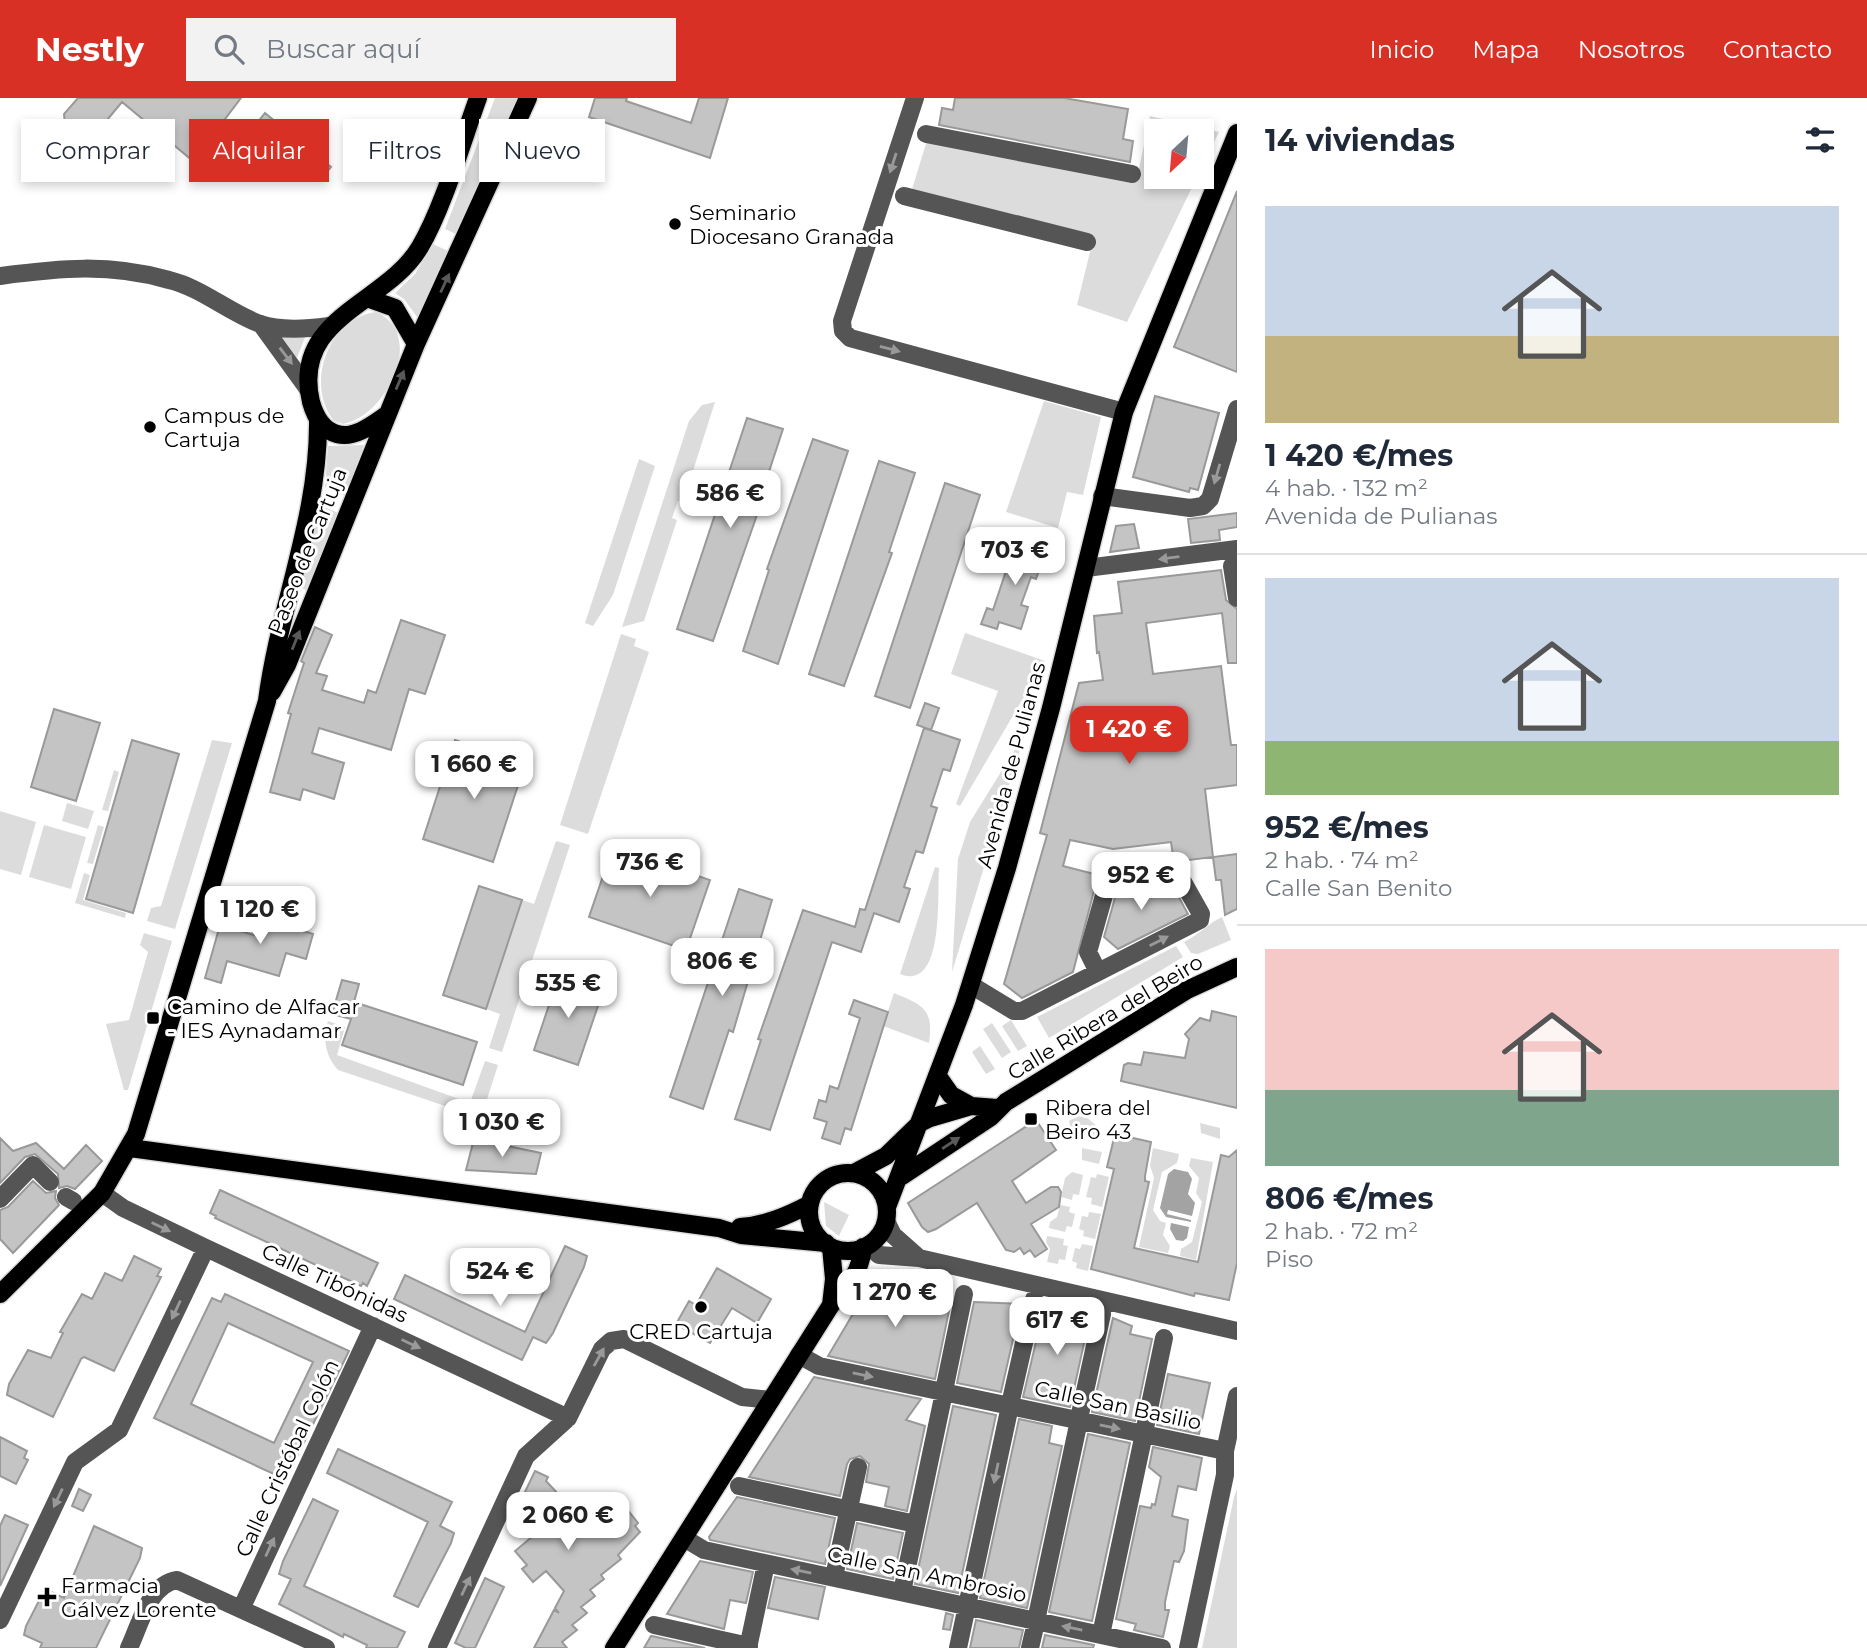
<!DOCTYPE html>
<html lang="es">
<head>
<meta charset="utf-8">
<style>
  :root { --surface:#fff; --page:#f2f2f3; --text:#1f2937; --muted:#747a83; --line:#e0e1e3; --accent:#d93025 }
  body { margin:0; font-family:Montserrat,sans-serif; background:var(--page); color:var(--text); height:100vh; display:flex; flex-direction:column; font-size:26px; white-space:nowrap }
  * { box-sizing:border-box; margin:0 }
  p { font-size:23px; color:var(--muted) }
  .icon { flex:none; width:38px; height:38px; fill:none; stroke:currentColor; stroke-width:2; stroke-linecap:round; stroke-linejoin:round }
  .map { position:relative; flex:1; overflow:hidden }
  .sheet { display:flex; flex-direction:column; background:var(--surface); width:630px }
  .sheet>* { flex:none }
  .guide { position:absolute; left:21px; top:21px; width:665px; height:63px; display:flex; gap:14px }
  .needle { width:46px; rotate:206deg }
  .fabs { position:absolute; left:1144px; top:21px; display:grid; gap:14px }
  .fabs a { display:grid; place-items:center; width:70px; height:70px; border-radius:0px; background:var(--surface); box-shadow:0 4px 10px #0003; font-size:35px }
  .price { position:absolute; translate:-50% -60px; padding:0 16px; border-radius:14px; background:#fff; color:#222; font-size:23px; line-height:46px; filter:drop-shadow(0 2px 4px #0008) }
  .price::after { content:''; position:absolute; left:50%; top:42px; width:21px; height:16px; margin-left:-10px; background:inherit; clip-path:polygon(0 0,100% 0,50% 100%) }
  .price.active { background:var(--accent); color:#fff }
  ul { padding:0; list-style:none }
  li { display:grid; align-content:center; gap:14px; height:371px; padding:0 28px }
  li+li { border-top:2px solid var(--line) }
  li span { display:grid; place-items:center; height:217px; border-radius:0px; color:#555 }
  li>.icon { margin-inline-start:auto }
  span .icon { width:126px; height:126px; fill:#fffc; stroke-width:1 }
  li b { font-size:30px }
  h2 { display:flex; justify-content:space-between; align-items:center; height:84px; padding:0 28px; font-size:30px }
  .pill { padding:0 24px; border-radius:0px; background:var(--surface); box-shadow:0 4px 10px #0003; font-size:24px; line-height:63px }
  .pill.active { background:var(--accent); color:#fff }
  header { display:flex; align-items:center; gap:42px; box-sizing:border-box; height:98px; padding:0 35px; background:var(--accent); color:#fff }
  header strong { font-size:33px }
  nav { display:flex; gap:38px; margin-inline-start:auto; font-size:24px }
  .search { width:490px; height:63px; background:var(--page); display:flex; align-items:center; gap:18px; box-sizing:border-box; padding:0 24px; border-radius:0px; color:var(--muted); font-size:26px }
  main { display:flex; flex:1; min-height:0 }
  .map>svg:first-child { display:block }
  .green { fill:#dcdcdc }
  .water { fill:#a3a3a3 }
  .building { fill:#c4c4c4; stroke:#999; stroke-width:2; fill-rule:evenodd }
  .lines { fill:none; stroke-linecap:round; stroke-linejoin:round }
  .major-casing { stroke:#dbdbdb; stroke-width:21 }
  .minor { stroke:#555; stroke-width:18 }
  .major { stroke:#000; stroke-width:18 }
  .oneway { fill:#999 }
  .oneway2 { fill:#595959 }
  .poi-dot { fill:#000; stroke:#fff; stroke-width:2.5 }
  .labels { text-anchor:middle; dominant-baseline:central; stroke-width:6; stroke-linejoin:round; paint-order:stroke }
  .poi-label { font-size:21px; fill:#000; stroke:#fff; text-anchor:start }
  .street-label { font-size:21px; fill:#000; stroke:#fff }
</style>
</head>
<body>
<header>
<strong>Nestly</strong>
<div class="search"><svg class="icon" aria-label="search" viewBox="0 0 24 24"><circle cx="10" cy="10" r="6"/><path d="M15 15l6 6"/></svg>Buscar aquí</div>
<nav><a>Inicio</a><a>Mapa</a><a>Nosotros</a><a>Contacto</a></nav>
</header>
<main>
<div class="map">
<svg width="1237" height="1550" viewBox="0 0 1237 1550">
  <rect width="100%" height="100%" fill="#fff"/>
  <path class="green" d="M495,0H520L458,137L445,131Z
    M1150,18L1219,34L1202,69V33H1157V79H1197L1127,224L1077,207L1091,150L909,101L928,39L1137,80Z
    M433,146L450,154L420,223L404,201L395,195L415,176Z
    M376,214C427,236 387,318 343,326L334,323C304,285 329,220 376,214Z
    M277,235L305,239L297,260Z
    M1044,303L1101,319L1083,397L1067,394L1058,430L1006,414Z
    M715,304L683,404L678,403L672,420L677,422L644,523L622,529L689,323L702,307Z
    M364,347L345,398L325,389L328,348Z
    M639,361L655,368L613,497L593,528L585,525Z
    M320,407L338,415L306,492L298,489Z
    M965,535L1045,563L960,708L956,706L998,593L951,576Z
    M621,536L636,541L634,548L649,554L588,736L560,727Z
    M1025,635L952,874L958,761L970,724Z
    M212,642L232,645L175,831L147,823L151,810L161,808Z
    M114,672L119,674L108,713L102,712Z
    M67,705L94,713L88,731L62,723Z
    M0,713L36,724L21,777L0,771Z
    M44,727L86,739L71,791L29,779Z
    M98,727L104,729L93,766L87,765Z
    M556,743L570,747L502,954L489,950L500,916L486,911L522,802L534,806Z
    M935,769L939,770C937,796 945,894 900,876Z
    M84,775L90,777L83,802L126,815L125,820L75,805Z
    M1222,819L1231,842L1198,856L1191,855L1184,844C1200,836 1207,826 1222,819Z
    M144,835L172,843L128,992H124L106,926L129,922L148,854L140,847Z
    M1176,848L1183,859L1049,940L1037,919Z
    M894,895C923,907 934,911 929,945L883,928Z
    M1011,922L1027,948L1018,953L1002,928Z
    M328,923L345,929L337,957L470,1005L485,963L498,967L481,1020L338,972C326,959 322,941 328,923Z
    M992,925L1011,954L1002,960L983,931Z
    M980,948L995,971L986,976L972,954Z
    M1078,1018L1087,1020L1097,1028L1094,1037L1071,1031L1069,1023Z
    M1200,1025L1220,1030V1041L1201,1035Z
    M1082,1050L1102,1054L1099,1066L1082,1062Z
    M1153,1050L1179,1056L1177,1065L1162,1074L1153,1112L1160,1123L1166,1125L1163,1137L1170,1148L1168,1155L1139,1149L1154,1080L1150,1067Z
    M1191,1060L1213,1064L1196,1162L1180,1158L1181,1151L1192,1144L1202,1104L1196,1095L1199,1080L1189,1068Z
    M1072,1074L1083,1077L1079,1097L1073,1096L1072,1102L1061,1099L1065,1080Z
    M1097,1076L1109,1079L1102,1109L1091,1106L1092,1100L1086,1099L1091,1079L1096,1080Z
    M824,1104L849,1117L839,1138L826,1128Z
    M1060,1107L1070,1109L1069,1114L1075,1116L1072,1129L1067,1128L1065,1134L1049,1130L1050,1124L1057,1119Z
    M1089,1114L1101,1116L1095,1141L1083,1138L1084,1133L1079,1131L1082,1118L1088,1119Z
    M1047,1138L1064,1141L1063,1147L1068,1148L1065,1162L1059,1161L1058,1166L1047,1164L1050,1151L1046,1144Z
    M1082,1146L1093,1148L1088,1173L1076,1170L1077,1165L1072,1163L1075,1150L1080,1151Z
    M1237,1391V1550H1202L1234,1399Z"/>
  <path class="water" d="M1174,1071L1188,1074L1192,1081L1188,1096L1195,1105L1192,1118L1168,1112L1167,1116L1191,1122V1124L1166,1119L1160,1110L1168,1076Z
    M1171,1125L1189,1129L1187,1140L1183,1143L1176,1142L1170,1131Z"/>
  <path class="building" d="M78,0H241L193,63L122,4L92,40L84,42L65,27L64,16Z
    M595,0H627L626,3L691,25L699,0H728L710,60L589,19Z
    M955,0H1064L1128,11L1123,41L1133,43L1130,64L939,27L942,10L953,12Z
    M265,15L331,69L323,79L257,25Z
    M1237,93V274L1174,249Z
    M1155,298L1219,315L1198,392L1190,390L1189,394L1133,379Z
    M747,320L783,331L757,410L759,411L713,543L677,531Z
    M813,341L848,353L778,566L743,553L769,472L767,471Z
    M879,363L915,375L889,454L892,455L844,588L809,576Z
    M945,385L980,397L910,610L875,598Z
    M1237,415V429L1219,432L1220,442L1191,445L1188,421Z
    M1134,426L1139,450L1110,454L1116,428Z
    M1016,443L1046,453L1036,481L1031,479L1021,507L1028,509L1021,531L999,524L997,531L981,526L987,510L993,512Z
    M1221,472L1226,502L1237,511V565H1228L1222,515L1146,525L1153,576L1221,568L1231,647H1237V687L1205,691L1213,759L1174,764L1171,744L1113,751L1070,742L1063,768L1098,777L1073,874L1022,900L1004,886L1047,737L1040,735L1079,585L1103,582L1099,554L1097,555L1094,518L1122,515L1118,484Z
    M401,522L445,537L425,596L409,591L391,652L319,630L312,655L344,665L334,701L303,691L300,702L270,694L291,616L288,615L304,565L301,563L315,529L332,537L316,575L327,578L322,592L364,605L368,592L376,595Z
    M925,605L939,610L931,632L917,627Z
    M54,611L100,625L76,703L31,689Z
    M924,630L960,642L950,673L943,671L931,708L937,710L923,755L916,753L904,789L910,791L899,824L874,815L861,854L832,844L770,1032L735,1021L761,942L758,941L803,812L855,829L860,811L865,812Z
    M132,642L179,656L133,815L86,801Z
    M455,642L525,666L493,764L423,741Z
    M613,749L710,782L686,852L589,819Z
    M1237,756V811L1225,817L1221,782H1216L1213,759Z
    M1120,782L1176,794L1188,816L1118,851L1104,839Z
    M479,788L522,802L486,911L443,897Z
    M739,791L772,802L733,934L729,932L703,1011L670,999Z
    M269,808L297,816L293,830L313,836L306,861L286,855L279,878L227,863L221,885L205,880L220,827L260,839Z
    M559,877L603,893L578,967L534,952Z
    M342,882L359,886L354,904L477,944L463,987L342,947L351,921L332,916Z
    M854,902L888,914L851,1032L845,1030L840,1046L822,1040L827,1024L814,1020L819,1002L826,1004L830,988L838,991L860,920L849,916Z
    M1212,913L1237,919V1010L1121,983L1124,967L1128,965L1141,967L1144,954L1185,960L1189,941L1185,936L1200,920L1210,923Z
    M1036,1022L1056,1052L1012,1083L1026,1105L1051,1089H1058L1061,1094L1059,1109L1031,1126L1047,1151L1035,1159L1030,1152L1024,1156L1020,1150L1014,1154L1006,1152L977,1105L936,1131L928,1134L922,1129L908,1105Z
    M1115,1036L1151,1044L1145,1078V1083L1149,1084L1134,1150L1198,1164L1221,1057L1229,1059L1237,1052V1165L1229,1202L1195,1195L1194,1198L1091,1171L1114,1071L1107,1069Z
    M0,1040L13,1053L36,1045L64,1071L86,1047L102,1063L75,1091L67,1088L59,1090L58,1076L35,1056L25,1059L0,1085Z
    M474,1041L541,1055L536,1076L466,1072Z
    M33,1083L46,1095L56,1093L55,1100L59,1107L13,1155L0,1141V1112L8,1109Z
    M220,1092L378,1165L367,1188L363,1185L361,1188L215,1120L216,1118L210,1115Z
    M565,1148L587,1158L584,1169L553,1235L546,1245L533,1239L522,1262L394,1201L405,1177L525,1234Z
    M134,1158L161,1171L157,1178L161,1179L114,1273L84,1259L81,1261L53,1319L7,1297L9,1286L28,1252L51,1260L63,1235L60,1234L82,1196L92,1201L105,1175L122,1183Z
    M717,1170L771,1201L757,1225L732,1210L710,1245L676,1226L689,1203L696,1207Z
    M879,1172L923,1198L951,1203L935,1281L828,1258Z
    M225,1196L349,1253L291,1371L283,1368L278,1378L154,1320L212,1200L221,1204ZM228,1225L313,1264L274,1345L191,1306Z
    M974,1204L1021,1206L1001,1294L957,1285Z
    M1044,1210H1070L1069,1216L1090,1218L1070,1309L1023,1299Z
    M1113,1220L1132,1228L1130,1236L1152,1241L1135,1323L1092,1314Z
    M1168,1276L1210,1285L1199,1336L1157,1327Z
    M814,1279L921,1301L906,1322L925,1328L907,1413L885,1408L889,1389L866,1384L869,1366L860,1358L850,1361L847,1366L840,1398L749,1379Z
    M953,1308L996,1317L958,1495L915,1486Z
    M1019,1321L1052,1328L1049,1345L1062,1348L1027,1510L980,1500Z
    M1088,1336L1130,1345L1092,1523L1049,1514Z
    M0,1339L27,1353L24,1360L28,1362L16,1386L0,1378Z
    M1153,1349L1202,1360L1196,1392L1178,1388L1172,1418L1188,1422L1184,1453L1179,1464L1174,1463L1165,1504V1512H1169L1163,1539L1134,1532L1136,1526L1116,1521L1140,1408L1151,1410L1152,1406L1155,1407L1161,1379L1149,1369Z
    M338,1351L452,1404L440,1428L454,1435L451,1445L418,1509L394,1498L428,1424L327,1375Z
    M535,1373L548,1379L546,1383L591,1431L622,1405L638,1425L635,1428L640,1434L618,1457L621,1461L601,1477L604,1481L590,1492L595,1498L581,1509L587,1515L572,1527L577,1532L562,1544L567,1550H534L554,1512L559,1515L555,1510L564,1493L546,1473L533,1484L522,1471L527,1467L515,1453L533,1438L509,1427Z
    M79,1391L91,1397L83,1413L72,1408Z
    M737,1399L835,1420L825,1466L710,1442L709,1439Z
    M313,1401L338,1413L304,1488L405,1534L397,1550H366L367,1547L344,1536L343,1539L279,1506L291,1481L279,1476L283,1463Z
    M5,1417L28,1427L0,1488V1428Z
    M857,1425L903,1435L893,1481L847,1471Z
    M94,1428L142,1450L140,1460L96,1550H40L42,1545L24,1537L26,1528L45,1491L64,1500Z
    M700,1463L753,1474L746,1505L730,1502L724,1531L667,1516Z
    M775,1479L825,1489L818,1521L768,1510Z
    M485,1480L504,1489L475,1550H466L455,1545Z
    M946,1515L953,1517L950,1532L943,1531Z
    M976,1522L1023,1532L1019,1550H970Z
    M1045,1537L1094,1547L1093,1550H1042Z
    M651,1538H652L705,1550H644Z"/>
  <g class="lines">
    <defs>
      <path id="major" d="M367,200L395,210L416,246
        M385,318C372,327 354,341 337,336C322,332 315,318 311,304C291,218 386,207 420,149C443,110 462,44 478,0
        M272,594L287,567L416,246L528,0
        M937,977L951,997L971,1008
        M130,1050L719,1130L741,1137L826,1145
        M854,1075L886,1058L920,1025L930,1020L971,1008L997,1010
        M809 1114a39 39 0 1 1 78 0a39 39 0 1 1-78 0Z
        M902,1078L991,1019L1006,1004L1187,892L1237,869
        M887,1109L964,907L1007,770L1051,610L1124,314L1237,35
        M740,1129C766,1127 787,1118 810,1106
        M0,1196L102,1095L136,1036L267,603C279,509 319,419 318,323
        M831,1207L834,1181L831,1149
        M614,1550L831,1207C847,1192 861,1172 863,1149"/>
    </defs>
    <use href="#major" class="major-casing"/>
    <path class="minor" d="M915,0L842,223L843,233L850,240L1124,314
      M926,36L1132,76
      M904,98L1087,144
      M0,178C60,170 109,165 169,182C202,190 228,214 260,226C280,233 307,231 329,228
      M261,226L308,291
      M1102,398L1190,410L1203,408L1210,401L1237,311
      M1237,467L1232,468L1237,500
      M1086,470L1237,451
      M971,887L1014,913H1022L1200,822L1201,816L1183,784L1112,769L1088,854L1098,874
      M102,1095L123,1110L206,1150L568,1320
      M66,1099L73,1103
      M0,1101L33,1067L50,1084
      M886,1123L893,1137L919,1160
      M868,1147L879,1157L919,1160L1237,1233
      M799,1257L819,1268L1225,1353
      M945,1288L964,1196
      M1011,1302L1034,1201
      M1080,1316L1102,1216
      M1145,1330L1164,1240
      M739,1388L916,1426
      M684,1440L704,1452L1162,1550
      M835,1474L858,1369
      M903,1489L942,1304
      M241,1511L373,1228
      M1037,1518L1077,1332
      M0,1522L75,1364L119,1332L206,1150
      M654,1527L749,1548
      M1102,1532L1142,1345
      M129,1550C140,1527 149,1486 177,1482L326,1550
      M437,1550L526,1358L568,1320L602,1251L611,1243L624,1241L742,1299L771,1302
      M748,1550L764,1475
      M958,1550L1010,1308
      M1030,1550L1034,1533
      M1188,1550L1225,1377V1353L1237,1298"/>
    <use href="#major" class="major"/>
  </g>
  <defs><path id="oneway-solid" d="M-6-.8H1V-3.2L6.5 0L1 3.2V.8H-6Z" transform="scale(1.75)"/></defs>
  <g class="oneway">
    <use href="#oneway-solid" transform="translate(893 65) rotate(108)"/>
    <use href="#oneway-solid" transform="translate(890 251) rotate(15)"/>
    <use href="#oneway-solid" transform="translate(286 258) rotate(53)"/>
    <use href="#oneway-solid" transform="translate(1217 376) rotate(106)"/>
    <use href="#oneway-solid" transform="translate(1169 460) rotate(173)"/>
    <use href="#oneway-solid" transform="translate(1159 843) rotate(-27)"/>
    <use href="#oneway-solid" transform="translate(161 1129) rotate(26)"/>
    <use href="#oneway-solid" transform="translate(176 1212) rotate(115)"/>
    <use href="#oneway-solid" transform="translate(411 1246) rotate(25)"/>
    <use href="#oneway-solid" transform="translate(599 1259) rotate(-61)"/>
    <use href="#oneway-solid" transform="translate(863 1277) rotate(12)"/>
    <use href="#oneway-solid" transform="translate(1110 1329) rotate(12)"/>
    <use href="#oneway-solid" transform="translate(996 1375) rotate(102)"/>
    <use href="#oneway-solid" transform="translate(58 1400) rotate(115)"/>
    <use href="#oneway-solid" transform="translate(270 1449) rotate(-65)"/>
    <use href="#oneway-solid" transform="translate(801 1473) rotate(-168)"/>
    <use href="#oneway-solid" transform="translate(466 1488) rotate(-65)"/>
    <use href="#oneway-solid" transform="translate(1072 1530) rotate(-168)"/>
  </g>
  <g class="oneway2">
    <use href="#oneway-solid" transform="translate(445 185) rotate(-65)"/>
    <use href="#oneway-solid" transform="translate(400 282) rotate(-67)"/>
    <use href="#oneway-solid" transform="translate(296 542) rotate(-68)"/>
    <use href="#oneway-solid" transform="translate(951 1045) rotate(-33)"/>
  </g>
  <g class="poi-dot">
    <circle cx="675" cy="126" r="7"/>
    <circle cx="150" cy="329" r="7"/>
    <rect x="146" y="913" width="14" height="14" rx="3.5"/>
    <rect x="1024" y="1014" width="14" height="14" rx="3.5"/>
    <circle cx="701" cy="1209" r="7"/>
    <path d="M43.5 1488.5h7v7h7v7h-7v7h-7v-7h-7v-7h7z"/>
  </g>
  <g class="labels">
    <g class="poi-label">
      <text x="689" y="114">Seminario<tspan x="689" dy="24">Diocesano Granada</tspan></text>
      <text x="164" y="317">Campus de<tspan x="164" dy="24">Cartuja</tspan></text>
      <text x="167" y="908">Camino de Alfacar<tspan x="167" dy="24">- IES Aynadamar</tspan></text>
      <text x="1045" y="1009">Ribera del<tspan x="1045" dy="24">Beiro 43</tspan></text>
      <text x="701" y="1233" text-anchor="middle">CRED Cartuja</text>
      <text x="61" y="1487">Farmacia<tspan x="61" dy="24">Gálvez Lorente</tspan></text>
    </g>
    <g class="street-label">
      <text transform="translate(307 453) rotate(-68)">Paseo de Cartuja</text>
      <text transform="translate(1011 667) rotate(-75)">Avenida de Pulianas</text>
      <text transform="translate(1105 919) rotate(-31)">Calle Ribera del Beiro</text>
      <text transform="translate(335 1185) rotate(25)">Calle Tibónidas</text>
      <text transform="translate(1118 1307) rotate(12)">Calle San Basilio</text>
      <text transform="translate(287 1360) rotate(-65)">Calle Cristóbal Colón</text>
      <text transform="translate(927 1476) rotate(12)">Calle San Ambrosio</text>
    </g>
  </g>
</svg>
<div class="fabs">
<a><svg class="needle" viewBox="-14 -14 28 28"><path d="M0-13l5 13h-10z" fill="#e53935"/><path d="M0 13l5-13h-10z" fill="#747a83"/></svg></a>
</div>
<b class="price" style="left:730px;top:432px">586 €</b>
<b class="price" style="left:1015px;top:489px">703 €</b>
<b class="price active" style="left:1129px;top:668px">1 420 €</b>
<b class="price" style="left:474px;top:703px">1 660 €</b>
<b class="price" style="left:650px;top:801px">736 €</b>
<b class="price" style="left:1141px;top:814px">952 €</b>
<b class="price" style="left:260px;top:848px">1 120 €</b>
<b class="price" style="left:722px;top:900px">806 €</b>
<b class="price" style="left:568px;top:922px">535 €</b>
<b class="price" style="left:502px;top:1061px">1 030 €</b>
<b class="price" style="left:500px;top:1210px">524 €</b>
<b class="price" style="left:895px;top:1231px">1 270 €</b>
<b class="price" style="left:1057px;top:1259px">617 €</b>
<b class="price" style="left:568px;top:1454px">2 060 €</b>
<div class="guide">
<a class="pill">Comprar</a>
<a class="pill active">Alquilar</a>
<a class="pill">Filtros</a>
<a class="pill">Nuevo</a>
</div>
</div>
<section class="sheet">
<h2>14 viviendas<svg class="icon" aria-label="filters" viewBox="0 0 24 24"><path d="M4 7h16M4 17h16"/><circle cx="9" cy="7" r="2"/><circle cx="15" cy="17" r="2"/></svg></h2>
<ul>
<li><span style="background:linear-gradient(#c9d6e8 60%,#c2b280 0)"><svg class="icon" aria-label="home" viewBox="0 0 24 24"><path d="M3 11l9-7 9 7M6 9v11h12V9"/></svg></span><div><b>1 420 €/mes</b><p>4 hab. · 132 m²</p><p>Avenida de Pulianas</p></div></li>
<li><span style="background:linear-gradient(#c9d6e8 75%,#8fb573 0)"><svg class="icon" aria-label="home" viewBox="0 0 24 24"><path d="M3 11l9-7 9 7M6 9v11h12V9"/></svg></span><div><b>952 €/mes</b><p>2 hab. · 74 m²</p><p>Calle San Benito</p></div></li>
<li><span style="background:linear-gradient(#f6c9c9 65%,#7fa58c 0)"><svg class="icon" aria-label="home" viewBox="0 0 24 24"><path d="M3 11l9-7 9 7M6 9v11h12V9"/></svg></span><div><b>806 €/mes</b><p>2 hab. · 72 m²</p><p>Piso</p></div></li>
</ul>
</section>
</main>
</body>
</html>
